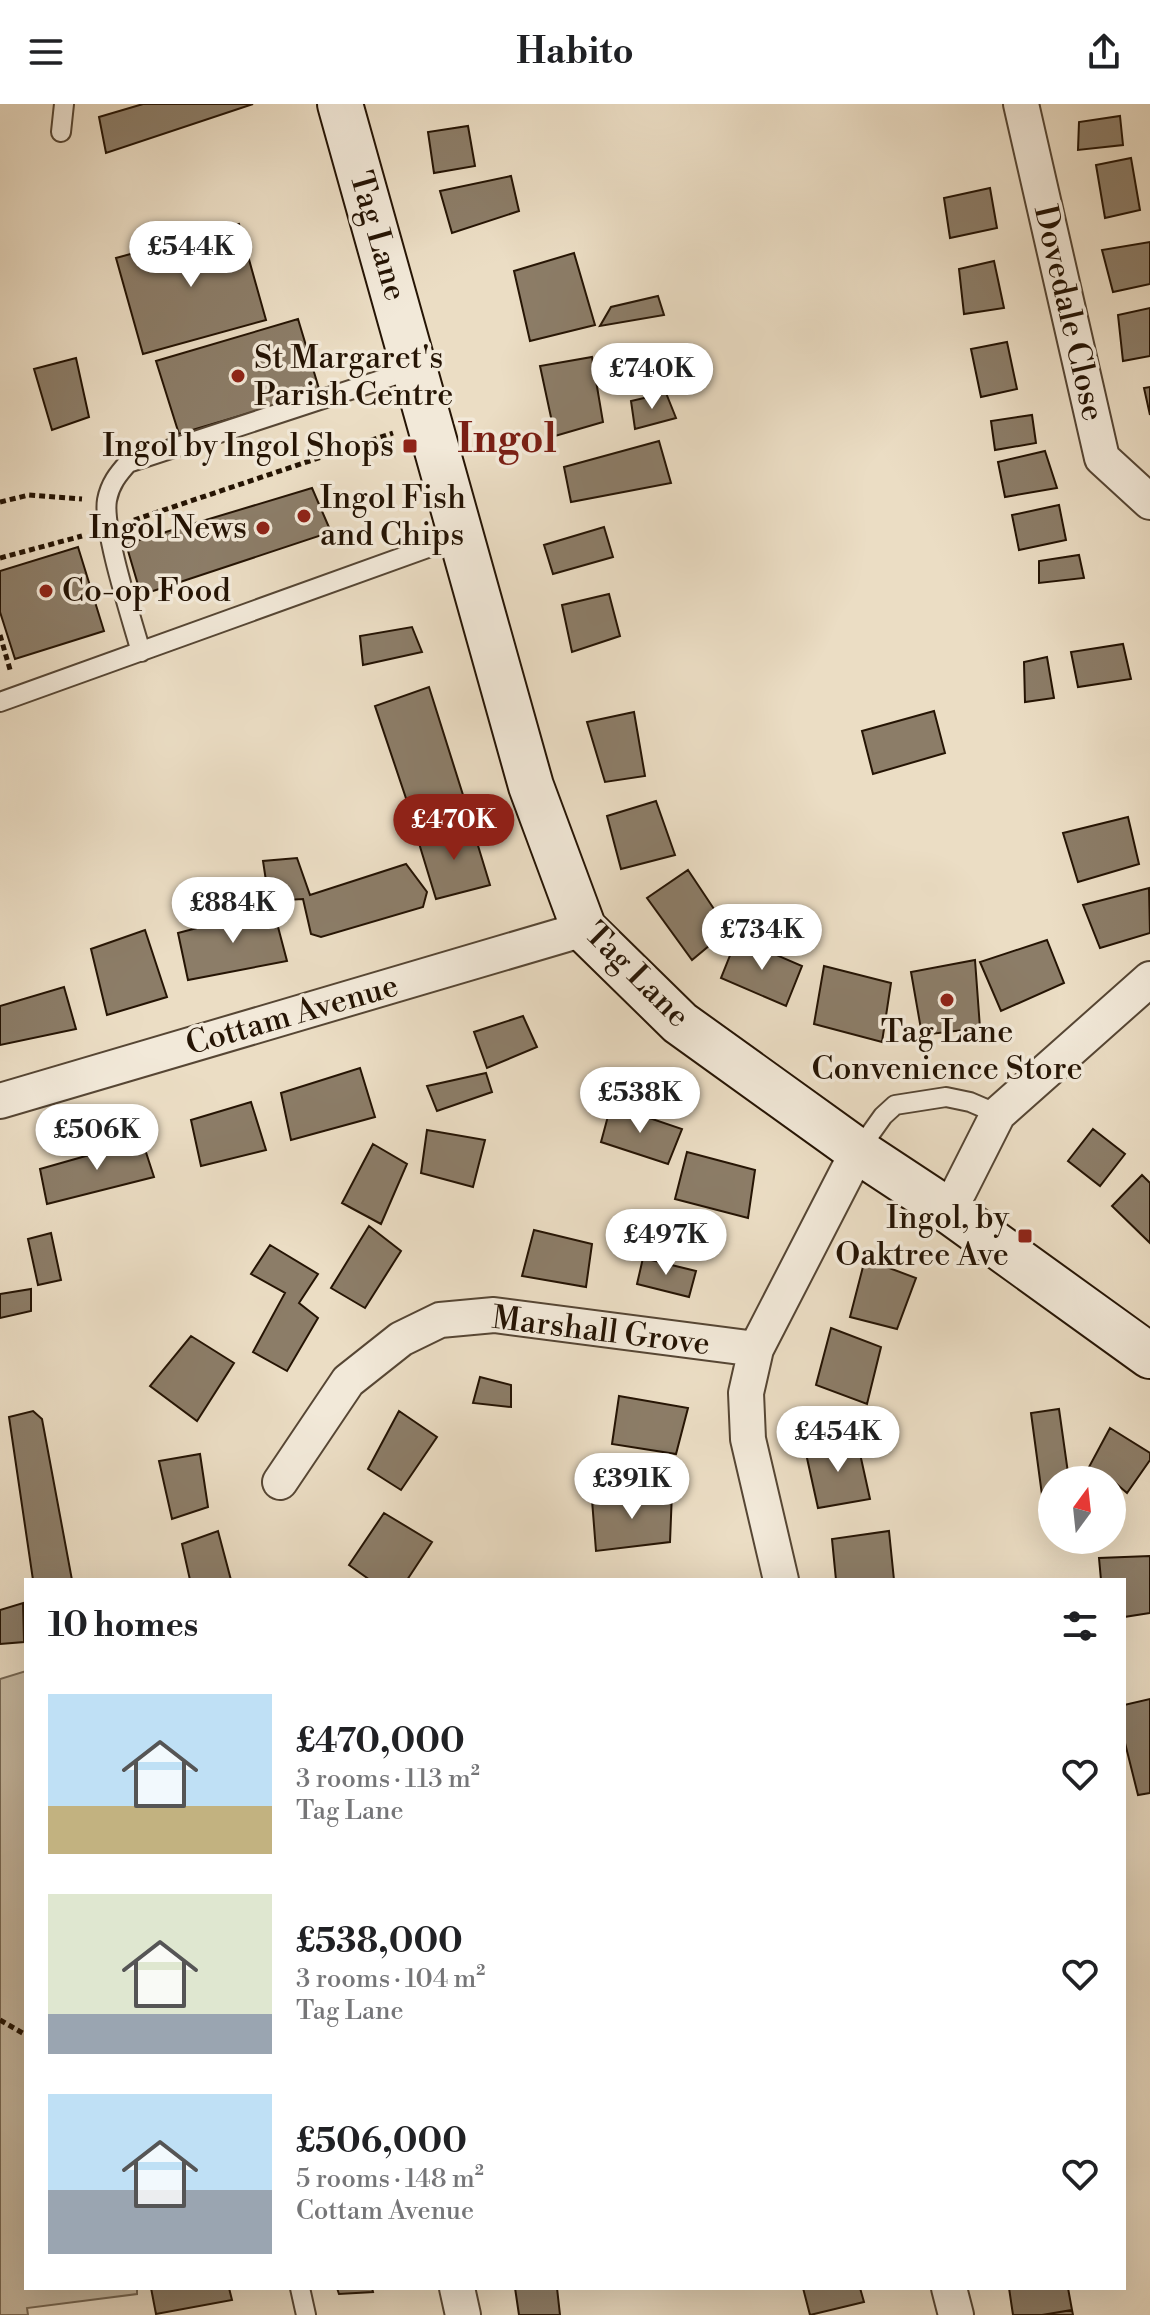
<!DOCTYPE html>
<html lang="en">
<head>
<meta charset="utf-8">
<style>
  :root { --surface:#fff; --page:#f2f2f2; --text:#202124; --muted:#757577; --accent:#8f2418 }
  body { margin:0; font-family:"Libre Bodoni",serif; background:var(--page); color:var(--text); height:100vh; display:flex; flex-direction:column; font-size:30px; white-space:nowrap }
  * { box-sizing:border-box; margin:0 }
  p { font-size:26px; color:var(--muted) }
  .icon { flex:none; width:44px; height:44px; fill:none; stroke:currentColor; stroke-width:2; stroke-linecap:round; stroke-linejoin:round }
  .map { position:relative; flex:1; overflow:hidden }
  .panel { position:absolute; left:24px; top:1474px; width:1102px; height:712px; display:flex; flex-direction:column; background:var(--surface); border-radius:0px; box-shadow:0 8px 32px #0002 }
  .panel>* { flex:none }
  .needle { width:52px; rotate:15deg }
  .tools { position:absolute; left:1038px; top:1362px; display:grid; gap:16px }
  .tools a { display:grid; place-items:center; width:88px; height:88px; border-radius:50%; background:var(--surface); box-shadow:0 8px 32px #0002; font-size:40px }
  .price { position:absolute; translate:-50% -68px; padding:0 18px; border-radius:28px; background:#fff; color:#222; font-size:26px; line-height:52px; filter:drop-shadow(0 2px 4px #0008) }
  .price::after { content:''; position:absolute; left:50%; top:48px; width:24px; height:18px; margin-left:-12px; background:inherit; clip-path:polygon(0 0,100% 0,50% 100%) }
  .price.selected { background:var(--accent); color:#fff }
  ul { padding:0; list-style:none }
  li { display:flex; align-items:center; gap:24px; height:200px; padding:0 24px }
  li span { display:grid; place-items:center; flex:none; width:224px; height:160px; border-radius:0px; color:#555 }
  li>.icon { margin-inline-start:auto }
  span .icon { width:96px; height:96px; fill:#fffc; stroke-width:1 }
  li b { font-size:34px }
  h2 { display:flex; justify-content:space-between; align-items:center; height:96px; padding:0 24px; font-size:34px }
  header { display:flex; justify-content:space-between; align-items:center; height:104px; padding:0 24px; background:var(--surface); font-size:36px; font-weight:700 }
  .map>svg:first-child { display:block }
  .green { fill:#c9bba3; stroke:#776854; stroke-width:2 }
  .building { fill:#8c7d68; stroke:#251404; stroke-width:2 }
  .lines { fill:none; stroke-linecap:round; stroke-linejoin:round }
  .lane-casing { stroke:#564634; stroke-width:22 }
  .street-casing { stroke:#564634; stroke-width:38 }
  .secondary-casing { stroke:#251404; stroke-width:48 }
  .path { stroke:#251404; stroke-width:5; stroke-dasharray:6 4; stroke-linecap:butt }
  .lane { stroke:#f2e9d9; stroke-width:18 }
  .street { stroke:#f2e9d9; stroke-width:34 }
  .secondary { stroke:#f2e9d9; stroke-width:44 }
  .poi-dot { fill:#8f2418; stroke:#f2e9d9; stroke-width:3 }
  .labels { text-anchor:middle; dominant-baseline:central; stroke-width:7; stroke-linejoin:round; paint-order:stroke }
  .street-label { font-size:32px; fill:#251404; stroke:#f2e9d9 }
  .poi-label { font-size:32px; fill:#251404; stroke:#f2e9d9; text-anchor:start }
  .district-label { font-size:40px; font-weight:bold; fill:#7a1f14; stroke:#f2e9d9 }
</style>
</head>
<body>
<header><svg class="icon" aria-label="menu" viewBox="0 0 24 24"><path d="M4 6h16M4 12h16M4 18h16"/></svg>Habito<svg class="icon" aria-label="share" viewBox="0 0 24 24"><path d="M12 15V3M7 8l5-5 5 5M5 13v7h14v-7"/></svg></header>
<div class="map">
<svg width="1150" height="2211" viewBox="0 0 1150 2211">
  <rect width="100%" height="100%" fill="#ebddc4"/>
  <filter id="stains"><feTurbulence type="fractalNoise" baseFrequency=".0025" numOctaves="4"/><feColorMatrix values="0 0 0 0 .2 0 0 0 0 .09 0 0 0 0 .02 0 0 0 .5 -.17"/></filter>
  <radialGradient id="worn" r=".72"><stop offset=".6" stop-color="#630" stop-opacity="0"/><stop offset="1" stop-color="#630" stop-opacity=".3"/></radialGradient>
  <path class="green" d="M26,1567V2184H137V2190L27,2204L28,2211H0V1575Z"/>
  <path class="building" d="M143,0H253L106,49L99,13Z
    M1120,12L1123,41L1078,46L1079,18Z
    M468,22L475,62L434,69L428,28Z
    M1131,54L1140,106L1105,114L1096,61Z
    M511,72L519,107L452,129L440,87Z
    M990,84L997,124L950,134L944,94Z
    M239,120L266,216L143,250L116,154Z
    M1150,138V180L1113,188L1102,146Z
    M574,149L595,221L530,237L514,167Z
    M994,157L1004,204L964,210L959,165Z
    M658,192L664,211L600,222L611,203Z
    M1150,204V252L1123,257L1118,211Z
    M298,215L320,288L179,330L156,257Z
    M1007,238L1017,285L981,293L971,245Z
    M592,253L603,318L555,332L540,262Z
    M76,254L89,313L52,326L34,265Z
    M1150,283V311L1144,284Z
    M666,289L676,314L635,325L631,297Z
    M1032,311L1036,339L995,346L991,317Z
    M659,337L671,379L571,398L564,363Z
    M1045,347L1057,384L1005,393L998,358Z
    M312,384L331,428L141,491L126,440Z
    M1059,401L1066,436L1019,446L1012,411Z
    M604,423L613,453L553,470L544,441Z
    M78,443L104,527L15,555L0,508V467Z
    M1079,451L1084,474L1039,479V457Z
    M609,490L620,532L572,548L562,501Z
    M412,523L422,548L363,561L360,532Z
    M1123,540L1131,575L1078,583L1071,548Z
    M1047,553L1054,594L1025,598L1024,558Z
    M429,583L469,710L416,724L375,602Z
    M934,607L945,649L873,670L862,627Z
    M634,608L645,672L605,678L587,618Z
    M656,697L675,751L621,765L607,712Z
    M1128,713L1139,760L1078,778L1063,729Z
    M472,722L490,781L436,795L418,736Z
    M297,754L310,791L406,760L427,788L423,803L321,833L311,830L303,795L269,797L263,757Z
    M688,766L728,826L692,856L647,794Z
    M1149,784L1150,829L1100,844L1083,801Z
    M273,804L287,857L188,876L178,829Z
    M145,826L167,893L107,911L91,845Z
    M737,834L802,862L786,902L721,874Z
    M1047,836L1064,879L1001,907L980,858Z
    M975,856L980,924L922,931L911,868Z
    M824,862L891,879L882,938L814,920Z
    M64,883L76,925L0,941V902Z
    M523,912L537,943L487,964L474,928Z
    M360,964L375,1013L291,1036L281,989Z
    M486,969L492,988L437,1007L427,982Z
    M251,998L266,1046L201,1062L191,1016Z
    M611,1001L682,1025L668,1060L601,1038Z
    M1093,1025L1125,1050L1100,1082L1068,1057Z
    M427,1026L485,1036L473,1083L421,1069Z
    M142,1036L154,1073L47,1100L40,1065Z
    M373,1040L407,1060L381,1120L342,1099Z
    M687,1048L755,1066L748,1114L675,1095Z
    M1142,1071L1150,1079V1139L1112,1102Z
    M369,1122L401,1147L365,1204L331,1184Z
    M534,1126L592,1140L586,1183L522,1172Z
    M51,1129L61,1176L38,1181L28,1135Z
    M270,1141L318,1170L299,1199L318,1214L287,1267L253,1248L285,1189L251,1170Z
    M643,1154L696,1167L689,1193L637,1180Z
    M865,1155L916,1174L897,1225L850,1213Z
    M31,1185V1207L0,1214V1190Z
    M831,1224L881,1243L867,1300L816,1281Z
    M191,1232L234,1259L197,1317L150,1282Z
    M480,1273L511,1281V1303L473,1299Z
    M619,1292L688,1304L676,1350L612,1340Z
    M1059,1305L1069,1376H1052V1405L1044,1406L1031,1309Z
    M33,1307L42,1315L72,1476H33L9,1313Z
    M399,1307L437,1333L401,1386L368,1365Z
    M1110,1324L1150,1349V1356L1127,1389L1112,1376L1089,1363Z
    M857,1336L870,1395L818,1404L805,1345Z
    M200,1350L208,1403L172,1415L159,1357Z
    M672,1388L670,1438L596,1447L592,1396Z
    M384,1409L432,1438L407,1476H370L349,1461Z
    M218,1427L231,1476H190L182,1440Z
    M889,1427L894,1476H836L832,1435Z
    M1150,1452V1509L1124,1513V1476H1101L1099,1454Z
    M23,1499L24,1538L0,1540V1506Z
    M1150,1595V1689L1138,1691L1124,1635V1601Z
    M151,2184H229L232,2196L156,2210Z
    M337,2184H372L373,2188L339,2190Z
    M515,2184H557L560,2211H519Z
    M803,2184H860L864,2198L810,2211Z
    M1009,2184H1068L1072,2206L1042,2211H1013Z
    M1072,2206L1073,2211H1042Z"/>
  <g class="lines">
    <defs>
      <path id="lane" d="M61,28L64,0
        M141,548C132,516 102,424 107,396C110,380 118,370 128,359L414,265
        M0,598L461,432
        M858,1047L883,1012L895,1001L946,993L970,998L998,1010
        M300,2184L306,2211"/>
      <path id="street" d="M1021,0L1102,354L1150,398
        M0,997L584,825
        M949,1107L998,1010L1150,875
        M280,1378L348,1277L401,1235L440,1216L494,1211L756,1245
        M781,1476L748,1335L746,1289L756,1245L858,1047
        M457,2184L463,2211
        M949,2184L956,2211"/>
      <path id="secondary" d="M340,0L531,682L584,825L680,919L858,1047L949,1107L1150,1252"/>
    </defs>
    <use href="#lane" class="lane-casing"/>
    <use href="#street" class="street-casing"/>
    <use href="#secondary" class="secondary-casing"/>
    <path class="path" d="M0,398L29,391L82,395
      M134,416L393,329
      M0,454L82,432
      M0,531L11,569
      M0,1916L26,1931"/>
    <use href="#lane" class="lane"/>
    <use href="#street" class="street"/>
    <use href="#secondary" class="secondary"/>
  </g>
  <g class="poi-dot">
    <circle cx="238" cy="272" r="8"/>
    <rect x="402" y="334" width="16" height="16" rx="4"/>
    <circle cx="304" cy="412" r="8"/>
    <circle cx="263" cy="424" r="8"/>
    <circle cx="46" cy="487" r="8"/>
    <circle cx="947" cy="896" r="8"/>
    <rect x="1017" y="1124" width="16" height="16" rx="4"/>
  </g>
  <g class="labels">
    <g class="street-label">
      <text transform="translate(378 132) rotate(74)">Tag Lane</text>
      <text transform="translate(1069 209) rotate(77)">Dovedale Close</text>
      <text transform="translate(637 871) rotate(45)">Tag Lane</text>
      <text transform="translate(292 911) rotate(-16)">Cottam Avenue</text>
      <text transform="translate(601 1227) rotate(7)">Marshall Grove</text>
    </g>
    <g class="poi-label">
      <text x="254" y="254">St Margaret's<tspan x="254" dy="37">Parish Centre</tspan></text>
      <text x="394" y="342" text-anchor="end">Ingol by Ingol Shops</text>
      <text x="320" y="394">Ingol Fish<tspan x="320" dy="37">and Chips</tspan></text>
      <text x="247" y="424" text-anchor="end">Ingol News</text>
      <text x="62" y="487">Co-op Food</text>
      <text x="947" y="928" text-anchor="middle">Tag Lane<tspan x="947" dy="37">Convenience Store</tspan></text>
      <text x="1009" y="1114" text-anchor="end">Ingol, by<tspan x="1009" dy="37">Oaktree Ave</tspan></text>
    </g>
    <g class="district-label">
      <text x="507" y="336">Ingol</text>
    </g>
  </g>
  <rect width="100%" height="100%" filter="url(#stains)"/>
  <rect width="100%" height="100%" fill="url(#worn)"/>
</svg>
<div class="tools">
<a><svg class="needle" viewBox="-14 -14 28 28"><path d="M0-13l5 13h-10z" fill="#e53935"/><path d="M0 13l5-13h-10z" fill="#757577"/></svg></a>
</div>
<b class="price" style="left:191px;top:185px">£544K</b>
<b class="price" style="left:652px;top:307px">£740K</b>
<b class="price selected" style="left:454px;top:758px">£470K</b>
<b class="price" style="left:233px;top:841px">£884K</b>
<b class="price" style="left:762px;top:868px">£734K</b>
<b class="price" style="left:640px;top:1031px">£538K</b>
<b class="price" style="left:97px;top:1068px">£506K</b>
<b class="price" style="left:666px;top:1173px">£497K</b>
<b class="price" style="left:838px;top:1370px">£454K</b>
<b class="price" style="left:632px;top:1417px">£391K</b>
<section class="panel">
<h2>10 homes<svg class="icon" aria-label="filters" viewBox="0 0 24 24"><path d="M4 7h16M4 17h16"/><circle cx="9" cy="7" r="2"/><circle cx="15" cy="17" r="2"/></svg></h2>
<ul>
<li><span style="background:linear-gradient(#bfe0f5 70%,#c2b280 0)"><svg class="icon" aria-label="home" viewBox="0 0 24 24"><path d="M3 11l9-7 9 7M6 9v11h12V9"/></svg></span><div><b>£470,000</b><p>3 rooms · 113 m²</p><p>Tag Lane</p></div><svg class="icon" aria-label="heart" viewBox="0 0 24 24"><path d="M12 20l-8-8c-3-5 5-10 8-4 3-6 11-1 8 4z"/></svg></li>
<li><span style="background:linear-gradient(#dfe7d0 75%,#9aa5b1 0)"><svg class="icon" aria-label="home" viewBox="0 0 24 24"><path d="M3 11l9-7 9 7M6 9v11h12V9"/></svg></span><div><b>£538,000</b><p>3 rooms · 104 m²</p><p>Tag Lane</p></div><svg class="icon" aria-label="heart" viewBox="0 0 24 24"><path d="M12 20l-8-8c-3-5 5-10 8-4 3-6 11-1 8 4z"/></svg></li>
<li><span style="background:linear-gradient(#bfe0f5 60%,#9aa5b1 0)"><svg class="icon" aria-label="home" viewBox="0 0 24 24"><path d="M3 11l9-7 9 7M6 9v11h12V9"/></svg></span><div><b>£506,000</b><p>5 rooms · 148 m²</p><p>Cottam Avenue</p></div><svg class="icon" aria-label="heart" viewBox="0 0 24 24"><path d="M12 20l-8-8c-3-5 5-10 8-4 3-6 11-1 8 4z"/></svg></li>
</ul>
</section>
</div>
</body>
</html>
